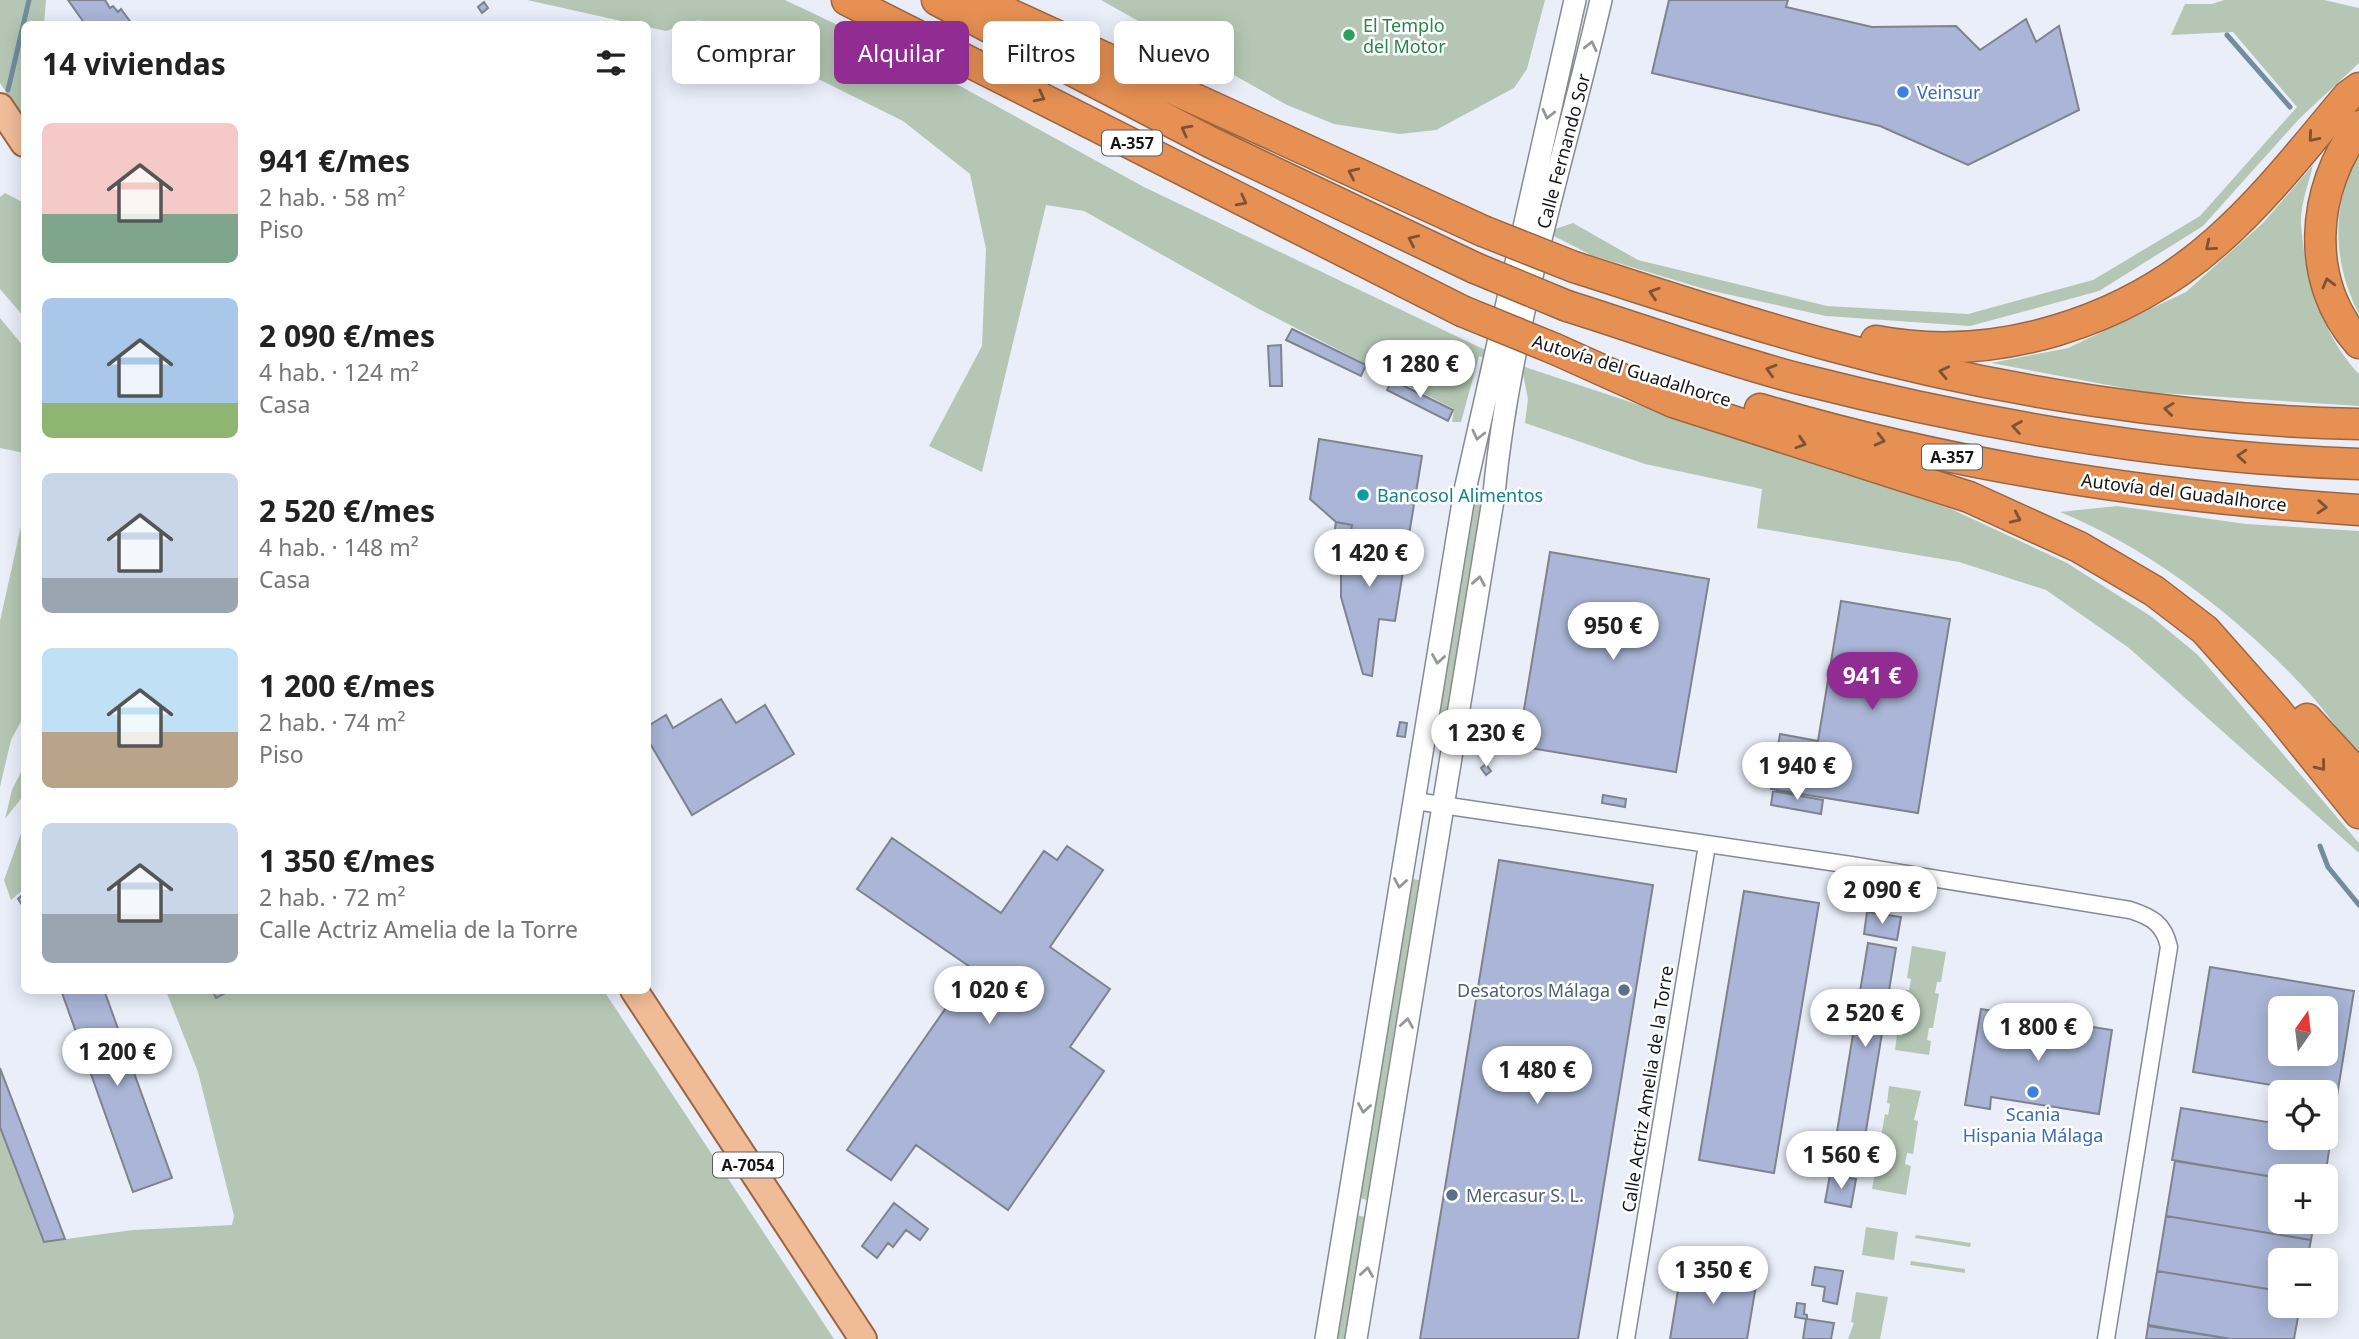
<!DOCTYPE html>
<html lang="es">
<head>
<meta charset="utf-8">
<style>
  :root { --surface:#fff; --page:#f6f6f6; --text:#222; --muted:#767676; --accent:#902c92 }
  body { margin:0; font-family:"Noto Sans",sans-serif; background:var(--page); color:var(--text); height:100vh; display:flex; flex-direction:column; font-size:26px; white-space:nowrap }
  * { box-sizing:border-box; margin:0 }
  p { font-size:23px; color:var(--muted) }
  .icon { flex:none; width:38px; height:38px; fill:none; stroke:currentColor; stroke-width:2; stroke-linecap:round; stroke-linejoin:round }
  .map { position:relative; flex:1; overflow:hidden }
  .drawer { position:absolute; left:21px; top:21px; width:630px; height:973px; display:flex; flex-direction:column; background:var(--surface); border-radius:10px; box-shadow:0 4px 18px #0003 }
  .drawer>* { flex:none }
  .hud { position:absolute; left:672px; top:21px; width:665px; height:63px; display:flex; gap:14px }
  .needle { width:46px; rotate:14deg }
  .buttons { position:absolute; left:2268px; top:996px; display:grid; gap:14px }
  .buttons a { display:grid; place-items:center; width:70px; height:70px; border-radius:10px; background:var(--surface); box-shadow:0 4px 18px #0003; font-size:35px }
  .price { position:absolute; translate:-50% -60px; padding:0 16px; border-radius:24px; background:#fff; color:#222; font-size:23px; line-height:46px; filter:drop-shadow(0 2px 4px #0008) }
  .price::after { content:''; position:absolute; left:50%; top:42px; width:21px; height:16px; margin-left:-10px; background:inherit; clip-path:polygon(0 0,100% 0,50% 100%) }
  .price.active { background:var(--accent); color:#fff }
  ul { padding:0; list-style:none }
  li { display:flex; align-items:center; gap:21px; height:175px; padding:0 21px }
  li span { display:grid; place-items:center; flex:none; width:196px; height:140px; border-radius:10px; color:#555 }
  li>.icon { margin-inline-start:auto }
  span .icon { width:84px; height:84px; fill:#fffc; stroke-width:1 }
  li b { font-size:30px }
  h2 { display:flex; justify-content:space-between; align-items:center; height:84px; padding:0 21px; font-size:30px }
  .tag { padding:0 24px; border-radius:10px; background:var(--surface); box-shadow:0 4px 18px #0003; font-size:24px; line-height:63px }
  .tag.active { background:var(--accent); color:#fff }
  .map>svg:first-child { display:block }
  .green { fill:#b5c7b4 }
  .lines { fill:none; stroke-linecap:round; stroke-linejoin:round }
  .stream { stroke:#738d9e; stroke-width:5 }
  .building { fill:#aab5d7; stroke:#7f838c; stroke-width:2; fill-rule:evenodd }
  .minor-casing { stroke:#878a94; stroke-width:19 }
  .tertiary-casing { stroke:#878a94; stroke-width:24 }
  .primary-casing { stroke:#9c653f; stroke-width:30 }
  .motorway-casing { stroke:#9c653f; stroke-width:33 }
  .minor { stroke:#fff; stroke-width:16 }
  .tertiary { stroke:#fff; stroke-width:21 }
  .primary { stroke:#f0bc98; stroke-width:26 }
  .motorway { stroke:#e69053; stroke-width:30 }
  .motorway-bridge-casing { stroke:#9c653f; stroke-width:33; stroke-linecap:butt }
  .motorway-bridge { stroke:#e69053; stroke-width:30 }
  .oneway { stroke:#959698 }
  .oneway2 { stroke:#7d5236 }
  .leisure-dot { fill:#2e9e5b; stroke:#fff; stroke-width:2.5 }
  .shop-dot { fill:#3f7fe0; stroke:#fff; stroke-width:2.5 }
  .culture-dot { fill:#0f9aa8; stroke:#fff; stroke-width:2.5 }
  .service-dot { fill:#5c6f8a; stroke:#fff; stroke-width:2.5 }
  .labels { text-anchor:middle; dominant-baseline:central; stroke-width:5; stroke-linejoin:round; paint-order:stroke }
  .shield { fill:#fff; stroke:#5a5b5e; stroke-width:2 }
  .shield-label { font-size:16px; font-weight:bold; fill:#141519 }
  .leisure-label { font-size:18px; fill:#27864d; stroke:#fff; text-anchor:start }
  .shop-label { font-size:18px; fill:#366cbe; stroke:#fff; text-anchor:start }
  .street-label { font-size:18px; fill:#141519; stroke:#fff }
  .culture-label { font-size:18px; fill:#0d838f; stroke:#fff; text-anchor:start }
  .service-label { font-size:18px; fill:#4e5e75; stroke:#fff; text-anchor:end }
</style>
</head>
<body>
<div class="map">
<svg width="2359" height="1339" viewBox="0 0 2359 1339">
  <rect width="100%" height="100%" fill="#eaeef9"/>
  <path class="green" d="M0,0H46L44,24H24V120L0,83Z
    M527,0H785L920,64L1144,187L1479,347L1528,368L1949,508L2067,563L2152,617L2198,655L2359,843V853L2129,648L2046,590L1959,562L1757,528L1762,489L1645,464L1525,423L1528,399L1523,374L1479,356L1461,422H1452L1454,409L1257,308L1084,211L1046,205L982,472L929,446L982,346L986,249L970,174L903,121L699,20L666,31Z
    M1101,0H1545L1527,69L1514,88L1436,130L1400,134L1334,124L1287,105Z
    M2224,0H2324L2359,8V63L2300,118L2203,226L2099,291L1970,326L1826,316L1708,290L1591,255L1546,232L1573,223L1638,260L1827,306L1968,314L2093,280L2200,216L2297,107L2233,32L2171,35L2185,4H2212Z
    M2359,153V314C2332,262 2331,205 2359,153Z
    M2313,165C2309,183 2300,205 2301,224C2305,277 2322,335 2359,374V406L2145,392L1991,363L2068,348L2186,292L2264,222Z
    M5,193L24,203V317L0,289V197Z
    M0,318L24,347V453L0,448Z
    M1475,501L1482,502L1446,721L1439,720Z
    M2117,506L2246,524L2359,531V756C2342,735 2327,713 2309,693C2241,619 2153,550 2060,512Z
    M24,513V716L11,740L0,787V621Z
    M24,766V795L5,819L12,790Z
    M24,825V889L11,900L4,880Z
    M1412,879L1419,880L1367,1200L1360,1198Z
    M1912,946L1946,952L1941,982H1937L1935,993L1939,994L1933,1028H1929L1927,1040L1931,1041L1929,1055L1895,1050L1897,1035L1902,1036L1904,1024L1900,1023L1905,990H1909L1911,979L1907,978Z
    M231,990L604,991L834,1339H0V1127L44,1242L133,1230L232,1225L234,1216L198,1072L166,991H212L216,998Z
    M1889,1086L1921,1091L1914,1120L1918,1121L1913,1154L1907,1153L1905,1164L1911,1166L1906,1195L1872,1189L1877,1160L1881,1161L1883,1149L1879,1148L1885,1114L1888,1115L1890,1104L1887,1103Z
    M1356,1215L1365,1217L1345,1339H1336Z
    M1866,1227L1898,1232L1894,1260L1862,1255Z
    M1916,1235L1971,1243L1970,1247L1915,1238Z
    M1911,1261L1965,1269V1273L1910,1265Z
    M1856,1292L1888,1297L1880,1339H1848L1854,1323L1851,1322Z"/>
  <g class="lines">
    <path class="stream" d="M2227,35L2290,107
      M8,90L29,0
      M2320,846L2328,867L2359,905"/>
  </g>
  <path class="building" d="M68,0H105L110,8L113,6L118,12L121,9L132,24H85Z
    M1669,0H1788L1786,7L1872,27L1956,26L1980,50L2026,19L2036,42L2059,26L2079,110L1968,165L1880,126L1652,73Z
    M484,2L488,8L482,13L478,7Z
    M1292,329L1366,365L1361,376L1286,340Z
    M1281,345L1282,386H1270L1268,346Z
    M1392,380L1453,410L1448,421L1387,390Z
    M1319,439L1422,456L1407,547L1350,538L1352,525L1336,522L1310,499Z
    M1336,522L1352,525L1350,538L1407,547L1395,621L1379,619L1372,676L1363,674L1341,597V536L1334,535Z
    M1550,552L1709,579L1676,772L1518,746Z
    M1841,601L1950,619L1918,813L1771,789L1780,734L1818,741Z
    M721,699L736,723L765,705L794,754L692,815L648,740V726L666,715L673,728Z
    M1400,722L1407,723L1405,737L1397,736Z
    M1486,764L1491,771L1486,775L1481,768Z
    M1773,791L1823,800L1821,814L1771,805Z
    M1603,795L1626,799L1625,807L1602,803Z
    M892,838L1001,913L1044,851L1057,860L1067,846L1103,870L1050,947L1110,989L1070,1047L1104,1071L1008,1210L916,1145L891,1180L847,1150L973,969L857,889Z
    M1499,860L1653,885L1591,1263L1578,1339H1420Z
    M1744,891L1819,903L1774,1173L1699,1160Z
    M24,893V908L18,899Z
    M1867,912L1901,917L1897,940L1864,934Z
    M1868,943L1896,948L1862,1155L1834,1150Z
    M2210,967L2354,991L2337,1096L2193,1072ZM2280,1008H2326V1054H2280Z
    M61,990H104L172,1178L133,1192Z
    M212,990H231L216,998Z
    M1981,1009L2112,1030L2099,1114L1991,1097L1990,1109L1965,1105Z
    M0,1068L65,1239L44,1242L0,1127Z
    M2181,1108L2280,1124V1138H2326V1131L2332,1132L2325,1176L2280,1178L2172,1160Z
    M2175,1161L2280,1178V1222H2314L2311,1240L2166,1216Z
    M1830,1175L1856,1179L1851,1207L1825,1202Z
    M894,1203L928,1229L920,1240L906,1230L893,1247L888,1243L877,1258L862,1246Z
    M2166,1216L2311,1240L2307,1260H2280V1291L2157,1271Z
    M1682,1266L1757,1279L1747,1339H1670Z
    M1815,1267L1843,1271L1837,1304L1823,1301L1825,1287L1812,1285Z
    M2157,1271L2280,1291V1306H2300L2294,1339H2231L2148,1325Z
    M1797,1303L1805,1304L1804,1314L1807,1315V1319L1834,1323L1831,1339H1803L1806,1319L1795,1317Z
    M2148,1326L2231,1339H2146Z"/>
  <g class="lines">
    <defs>
      <path id="minor" d="M1415,801L1851,865L2130,910C2152,917 2164,924 2169,947L2106,1339
        M1626,1339L1707,845"/>
      <path id="tertiary" d="M1326,1339L1465,490L1575,0
        M1356,1339L1494,494C1510,326 1563,164 1601,0"/>
      <path id="primary" d="M0,107L24,143
        M634,990L863,1339"/>
      <path id="motorway" d="M847,0L1462,311
        M937,0L1212,143L1475,268
        M979,0L1483,231
        M2359,126C2311,189 2304,281 2359,343
        M1574,267C1659,294 1745,323 1832,346C1997,391 2188,421 2359,424
        M1567,306C1644,330 1722,359 1800,379C1982,425 2170,458 2359,464
        M1876,341C1996,364 2126,322 2216,242C2265,199 2306,146 2348,96L2359,88
        M1555,349L1673,402L1969,497L2079,547L2154,591L2205,630L2276,710L2359,813
        M1760,409C1954,467 2157,497 2359,510
        M2307,719L2359,776"/>
    </defs>
    <use href="#minor" class="minor-casing"/>
    <use href="#tertiary" class="tertiary-casing"/>
    <use href="#primary" class="primary-casing"/>
    <use href="#motorway" class="motorway-casing"/>
    <use href="#minor" class="minor"/>
    <use href="#tertiary" class="tertiary"/>
    <use href="#primary" class="primary"/>
    <use href="#motorway" class="motorway"/>
    <defs>
      <path id="motorway-bridge" d="M1483,231L1574,267
        M1475,268L1567,306
        M1462,311L1555,349"/>
    </defs>
    <use href="#motorway-bridge" class="motorway-bridge-casing"/>
    <use href="#motorway-bridge" class="motorway-bridge"/>
  </g>
  <defs><path id="oneway-chevron" d="M-2-3.5L2.5 0L-2 3.5" fill="none" stroke-width="1.6" stroke-linecap="round" stroke-linejoin="round" transform="scale(1.75)"/></defs>
  <g class="oneway">
    <use href="#oneway-chevron" transform="translate(1591 46) rotate(-77)"/>
    <use href="#oneway-chevron" transform="translate(1548 114) rotate(103)"/>
    <use href="#oneway-chevron" transform="translate(1478 435) rotate(103)"/>
    <use href="#oneway-chevron" transform="translate(1479 581) rotate(-80)"/>
    <use href="#oneway-chevron" transform="translate(1438 659) rotate(99)"/>
    <use href="#oneway-chevron" transform="translate(1400 883) rotate(99)"/>
    <use href="#oneway-chevron" transform="translate(1407 1023) rotate(-81)"/>
    <use href="#oneway-chevron" transform="translate(1364 1108) rotate(99)"/>
    <use href="#oneway-chevron" transform="translate(1367 1272) rotate(-81)"/>
  </g>
  <g class="oneway2">
    <use href="#oneway-chevron" transform="translate(1040 97) rotate(27)"/>
    <use href="#oneway-chevron" transform="translate(1186 130) rotate(-152)"/>
    <use href="#oneway-chevron" transform="translate(2313 137) rotate(131)"/>
    <use href="#oneway-chevron" transform="translate(1353 173) rotate(-155)"/>
    <use href="#oneway-chevron" transform="translate(1242 201) rotate(28)"/>
    <use href="#oneway-chevron" transform="translate(1413 240) rotate(-155)"/>
    <use href="#oneway-chevron" transform="translate(2210 246) rotate(140)"/>
    <use href="#oneway-chevron" transform="translate(2328 283) rotate(-105)"/>
    <use href="#oneway-chevron" transform="translate(1654 293) rotate(-162)"/>
    <use href="#oneway-chevron" transform="translate(1771 370) rotate(-163)"/>
    <use href="#oneway-chevron" transform="translate(1944 372) rotate(-168)"/>
    <use href="#oneway-chevron" transform="translate(2169 409) rotate(-173)"/>
    <use href="#oneway-chevron" transform="translate(2017 427) rotate(-171)"/>
    <use href="#oneway-chevron" transform="translate(1880 440) rotate(14)"/>
    <use href="#oneway-chevron" transform="translate(1801 443) rotate(18)"/>
    <use href="#oneway-chevron" transform="translate(2242 456) rotate(-176)"/>
    <use href="#oneway-chevron" transform="translate(2322 507) rotate(4)"/>
    <use href="#oneway-chevron" transform="translate(2016 518) rotate(24)"/>
    <use href="#oneway-chevron" transform="translate(2321 766) rotate(51)"/>
  </g>
  <circle class="leisure-dot" cx="1349" cy="35" r="7"/>
  <g class="shop-dot">
    <circle cx="1903" cy="92" r="7"/>
    <circle cx="2033" cy="1092" r="7"/>
  </g>
  <circle class="culture-dot" cx="1363" cy="495" r="7"/>
  <g class="service-dot">
    <circle cx="1624" cy="990" r="7"/>
    <circle cx="1452" cy="1195" r="7"/>
  </g>
  <g class="labels">
    <g class="shield">
      <rect x="1102" y="130.5" width="60" height="25" rx="5"/>
      <rect x="1922" y="444.5" width="60" height="25" rx="5"/>
      <rect x="713" y="1152.5" width="70" height="25" rx="5"/>
    </g>
    <g class="shield-label">
      <text x="1132" y="143">A-357</text>
      <text x="1952" y="457">A-357</text>
      <text x="748" y="1165">A-7054</text>
    </g>
    <g class="leisure-label">
      <text x="1363" y="25">El Templo<tspan x="1363" dy="21">del Motor</tspan></text>
    </g>
    <g class="shop-label">
      <text x="1917" y="92">Veinsur</text>
      <text x="2033" y="1114" text-anchor="middle">Scania<tspan x="2033" dy="21">Hispania Málaga</tspan></text>
    </g>
    <g class="street-label">
      <text transform="translate(1563 151) rotate(-75)">Calle Fernando Sor</text>
      <text transform="translate(1632 370) rotate(17)">Autovía del Guadalhorce</text>
      <text transform="translate(2184 492) rotate(7)">Autovía del Guadalhorce</text>
      <text transform="translate(1647 1089) rotate(-81)">Calle Actriz Amelia de la Torre</text>
    </g>
    <g class="culture-label">
      <text x="1377" y="495">Bancosol Alimentos</text>
    </g>
    <g class="service-label">
      <text x="1610" y="990">Desatoros Málaga</text>
      <text x="1466" y="1195" text-anchor="start">Mercasur S. L.</text>
    </g>
  </g>
</svg>
<div class="buttons">
<a><svg class="needle" viewBox="-14 -14 28 28"><path d="M0-13l5 13h-10z" fill="#e53935"/><path d="M0 13l5-13h-10z" fill="#767676"/></svg></a>
<a><svg class="icon" aria-label="locate" viewBox="0 0 24 24"><circle cx="12" cy="12" r="6"/><path d="M12 2v4M12 18v4M2 12h4M18 12h4"/></svg></a>
<a>+</a>
<a>−</a>
</div>
<b class="price" style="left:1420px;top:400px">1 280 €</b>
<b class="price" style="left:1369px;top:589px">1 420 €</b>
<b class="price" style="left:1613px;top:662px">950 €</b>
<b class="price active" style="left:1872px;top:712px">941 €</b>
<b class="price" style="left:1486px;top:769px">1 230 €</b>
<b class="price" style="left:1797px;top:802px">1 940 €</b>
<b class="price" style="left:1882px;top:926px">2 090 €</b>
<b class="price" style="left:989px;top:1026px">1 020 €</b>
<b class="price" style="left:1865px;top:1049px">2 520 €</b>
<b class="price" style="left:2038px;top:1063px">1 800 €</b>
<b class="price" style="left:117px;top:1088px">1 200 €</b>
<b class="price" style="left:1537px;top:1106px">1 480 €</b>
<b class="price" style="left:1841px;top:1191px">1 560 €</b>
<b class="price" style="left:1713px;top:1306px">1 350 €</b>
<div class="hud">
<a class="tag">Comprar</a>
<a class="tag active">Alquilar</a>
<a class="tag">Filtros</a>
<a class="tag">Nuevo</a>
</div>
<section class="drawer">
<h2>14 viviendas<svg class="icon" aria-label="filters" viewBox="0 0 24 24"><path d="M4 7h16M4 17h16"/><circle cx="9" cy="7" r="2"/><circle cx="15" cy="17" r="2"/></svg></h2>
<ul>
<li><span style="background:linear-gradient(#f6c9c9 65%,#7fa58c 0)"><svg class="icon" aria-label="home" viewBox="0 0 24 24"><path d="M3 11l9-7 9 7M6 9v11h12V9"/></svg></span><div><b>941 €/mes</b><p>2 hab. · 58 m²</p><p>Piso</p></div></li>
<li><span style="background:linear-gradient(#a9c7e8 75%,#8fb573 0)"><svg class="icon" aria-label="home" viewBox="0 0 24 24"><path d="M3 11l9-7 9 7M6 9v11h12V9"/></svg></span><div><b>2 090 €/mes</b><p>4 hab. · 124 m²</p><p>Casa</p></div></li>
<li><span style="background:linear-gradient(#c9d6e8 75%,#9aa5b1 0)"><svg class="icon" aria-label="home" viewBox="0 0 24 24"><path d="M3 11l9-7 9 7M6 9v11h12V9"/></svg></span><div><b>2 520 €/mes</b><p>4 hab. · 148 m²</p><p>Casa</p></div></li>
<li><span style="background:linear-gradient(#bfe0f5 60%,#b9a48a 0)"><svg class="icon" aria-label="home" viewBox="0 0 24 24"><path d="M3 11l9-7 9 7M6 9v11h12V9"/></svg></span><div><b>1 200 €/mes</b><p>2 hab. · 74 m²</p><p>Piso</p></div></li>
<li><span style="background:linear-gradient(#c9d6e8 65%,#9aa5b1 0)"><svg class="icon" aria-label="home" viewBox="0 0 24 24"><path d="M3 11l9-7 9 7M6 9v11h12V9"/></svg></span><div><b>1 350 €/mes</b><p>2 hab. · 72 m²</p><p>Calle Actriz Amelia de la Torre</p></div></li>
</ul>
</section>
</div>
</body>
</html>
